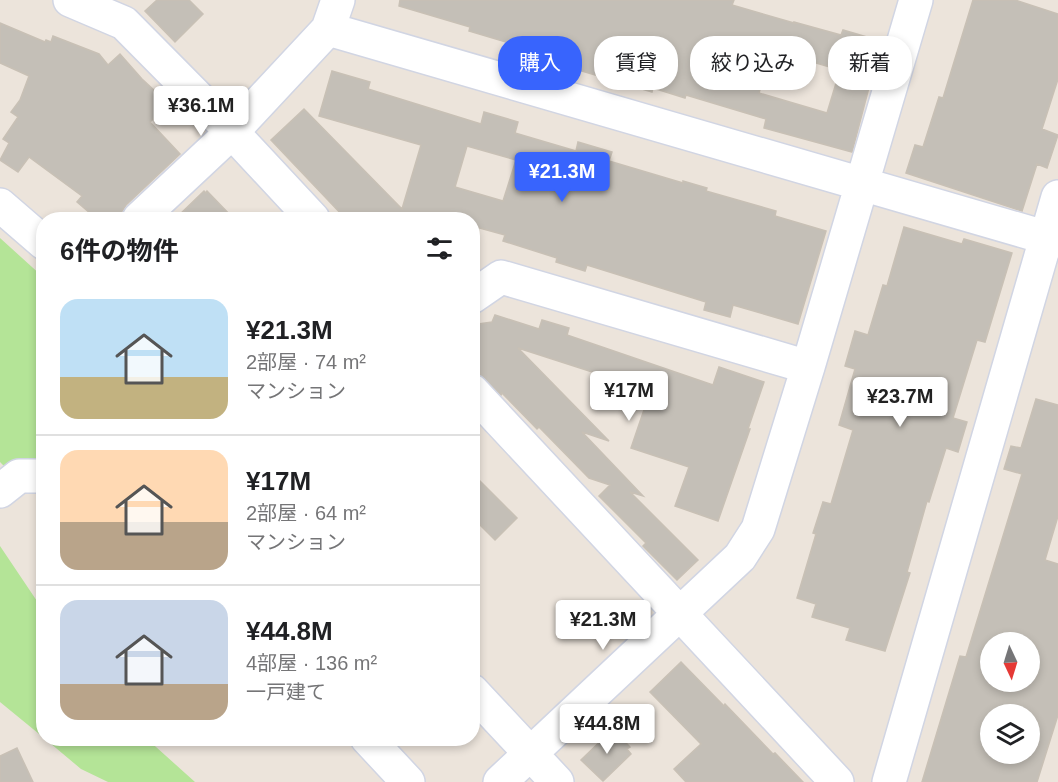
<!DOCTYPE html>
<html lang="ja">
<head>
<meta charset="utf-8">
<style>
  :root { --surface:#fff; --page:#f6f6f6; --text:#202124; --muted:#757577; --line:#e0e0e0; --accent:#3864fd }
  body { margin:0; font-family:Helvetica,"Noto Sans JP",sans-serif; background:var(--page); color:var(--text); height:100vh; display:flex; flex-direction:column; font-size:22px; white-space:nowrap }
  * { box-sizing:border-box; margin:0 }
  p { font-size:20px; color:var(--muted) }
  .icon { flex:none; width:33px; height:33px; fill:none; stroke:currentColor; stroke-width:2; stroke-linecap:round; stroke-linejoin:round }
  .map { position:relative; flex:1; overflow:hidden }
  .drawer { position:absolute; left:36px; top:212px; width:444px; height:534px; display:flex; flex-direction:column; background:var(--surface); border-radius:24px; box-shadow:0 3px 9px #0003 }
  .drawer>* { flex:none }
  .guide { position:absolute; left:498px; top:36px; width:470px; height:54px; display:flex; gap:12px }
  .needle { width:39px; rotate:176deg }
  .controls { position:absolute; left:980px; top:632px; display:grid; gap:12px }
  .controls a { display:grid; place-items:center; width:60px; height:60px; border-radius:50%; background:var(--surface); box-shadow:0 3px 9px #0003; font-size:30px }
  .price { position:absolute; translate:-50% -51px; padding:0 14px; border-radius:6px; background:#fff; color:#222; font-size:20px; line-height:39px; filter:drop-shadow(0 2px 3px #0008) }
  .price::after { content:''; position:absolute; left:50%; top:36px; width:18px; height:14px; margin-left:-9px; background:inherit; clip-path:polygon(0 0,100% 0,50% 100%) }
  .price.active { background:var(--accent); color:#fff }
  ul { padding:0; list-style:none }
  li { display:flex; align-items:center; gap:18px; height:150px; padding:0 24px }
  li+li { border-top:2px solid var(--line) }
  li span { display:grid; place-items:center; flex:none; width:168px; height:120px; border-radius:18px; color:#555 }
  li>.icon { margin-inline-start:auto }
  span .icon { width:72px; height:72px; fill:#fffc; stroke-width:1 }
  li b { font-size:26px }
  h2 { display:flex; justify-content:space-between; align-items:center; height:72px; padding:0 24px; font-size:26px }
  .chip { padding:0 21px; border-radius:24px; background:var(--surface); box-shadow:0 3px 9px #0003; font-size:21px; line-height:54px }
  .chip.active { background:var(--accent); color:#fff }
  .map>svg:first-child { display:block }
  .green { fill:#b4e497 }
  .building { fill:#c4bfb7; stroke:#c8c0b5; stroke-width:1.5; fill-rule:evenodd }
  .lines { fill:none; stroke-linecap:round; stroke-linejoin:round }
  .minor-casing { stroke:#d1d5e3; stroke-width:36 }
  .minor { stroke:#fff; stroke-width:33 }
</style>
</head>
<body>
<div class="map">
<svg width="1058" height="782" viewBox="0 0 1058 782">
  <rect width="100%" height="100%" fill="#ece4db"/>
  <path class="green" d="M0,238L43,277V468L9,471L0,462Z
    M0,546L43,610L44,738L0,702Z
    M44,738H146L195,782H108L81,769Z"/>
  <path class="building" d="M157,0H189L203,14L175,42L145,11Z
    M400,0H734L732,5L794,23V22L841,35L843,30L884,42L874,77L872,76L852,152L764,128L766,119L686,95L685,98L653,88L652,92L565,66L566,60L469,31L470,27L399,6ZM772,50L840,70L827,113L759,93Z
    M973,0H1015L1058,14V79L1042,129L1058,135L1047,168L1037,164L1022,211L906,173L915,145L923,147L939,97L943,98Z
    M0,23L45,42L46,40L51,42L53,36L99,54L108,65L120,54L142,79L169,104L150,122L180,154L126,205L117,219H97L77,202L82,196L29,157L18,172L0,160L9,143L3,139L18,117L11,112L20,100L29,76L0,63Z
    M332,71L370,82L368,89L481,124L484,112L518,122L515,133L576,151L578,142L612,152L609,161L683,183V181L707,188L706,191L776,211L775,216L826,231L798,324L733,305L730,317L704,310L706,302L587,265L585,271L556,262L557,258L503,241L505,235L472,226V219H346L271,140L304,109L402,209L421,145L319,116ZM467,146L516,160L503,201L455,187Z
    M204,191L206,193L207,191L234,219H175Z
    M904,227L962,244L964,239L1012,253L985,342L977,340L953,418L967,422L958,452L946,448L929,502L927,501L907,572L910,573L885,651L846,640L850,628L812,617L816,604L797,598L816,534L813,533L823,502L831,504L853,430L839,425L855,369L845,366L855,331L868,335L883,285L887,286Z
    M495,315L539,329L542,320L569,328L567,335L713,385L719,367L764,382L748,429H750L718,521L675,506L689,467L631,448L649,395L644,394L645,389L518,348L609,441L582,432L643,496L630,492L698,560L677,580L643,546L646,543L599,496L610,485L589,478L539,427L537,429L502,393L501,395L480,375L472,325L492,322Z
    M1036,399L1058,405V516L1045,560L1058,564V715L1037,782H922L960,656L966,657L1022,474L1004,469L1011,446L1021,448ZM990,642H1029V681H990ZM990,714H1029V753H990Z
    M472,473L517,518L495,540L472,517Z
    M681,662L724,706L725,704L773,754L775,753L803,782H686L674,769L701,744L650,692Z
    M613,729L630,747L627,749L631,754L603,781L581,760Z
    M17,748L33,782H0V756Z"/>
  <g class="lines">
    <defs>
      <path id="minor" d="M70,0L124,23L232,132L313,219
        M328,29L1058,241
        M0,205L44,243
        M139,219L232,132L328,29L338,0
        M472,297L501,277L808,367
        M472,391L837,782
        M0,491L19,476H44
        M472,691L557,782
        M367,738L408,782
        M500,782L740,557L758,529L808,367L916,0
        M889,782L1058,197"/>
    </defs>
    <use href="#minor" class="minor-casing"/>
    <use href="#minor" class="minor"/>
  </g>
</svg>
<div class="controls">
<a><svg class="needle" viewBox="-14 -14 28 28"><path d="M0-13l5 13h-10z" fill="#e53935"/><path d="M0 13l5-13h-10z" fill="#757577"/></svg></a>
<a><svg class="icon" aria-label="layers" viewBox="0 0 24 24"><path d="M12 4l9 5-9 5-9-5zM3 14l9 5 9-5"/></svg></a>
</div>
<b class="price" style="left:201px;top:137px">¥36.1M</b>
<b class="price active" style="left:562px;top:203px">¥21.3M</b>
<b class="price" style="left:629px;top:422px">¥17M</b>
<b class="price" style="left:900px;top:428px">¥23.7M</b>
<b class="price" style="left:603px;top:651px">¥21.3M</b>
<b class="price" style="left:607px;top:755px">¥44.8M</b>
<div class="guide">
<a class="chip active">購入</a>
<a class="chip">賃貸</a>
<a class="chip">絞り込み</a>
<a class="chip">新着</a>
</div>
<section class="drawer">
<h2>6件の物件<svg class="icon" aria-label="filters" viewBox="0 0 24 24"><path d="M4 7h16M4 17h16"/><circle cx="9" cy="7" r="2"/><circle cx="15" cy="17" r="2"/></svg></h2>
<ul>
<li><span style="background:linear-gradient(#bfe0f5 65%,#c2b280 0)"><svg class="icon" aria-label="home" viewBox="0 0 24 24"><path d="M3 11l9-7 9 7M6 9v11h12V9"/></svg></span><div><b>¥21.3M</b><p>2部屋 · 74 m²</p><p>マンション</p></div></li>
<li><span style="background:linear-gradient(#ffd9b3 60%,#b9a48a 0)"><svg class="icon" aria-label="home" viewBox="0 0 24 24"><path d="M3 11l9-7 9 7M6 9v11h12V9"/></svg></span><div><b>¥17M</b><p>2部屋 · 64 m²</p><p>マンション</p></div></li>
<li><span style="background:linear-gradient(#c9d6e8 70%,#b9a48a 0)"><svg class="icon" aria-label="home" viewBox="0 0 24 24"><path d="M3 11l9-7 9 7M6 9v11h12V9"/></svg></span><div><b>¥44.8M</b><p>4部屋 · 136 m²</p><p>一戸建て</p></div></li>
</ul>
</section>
</div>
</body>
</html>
